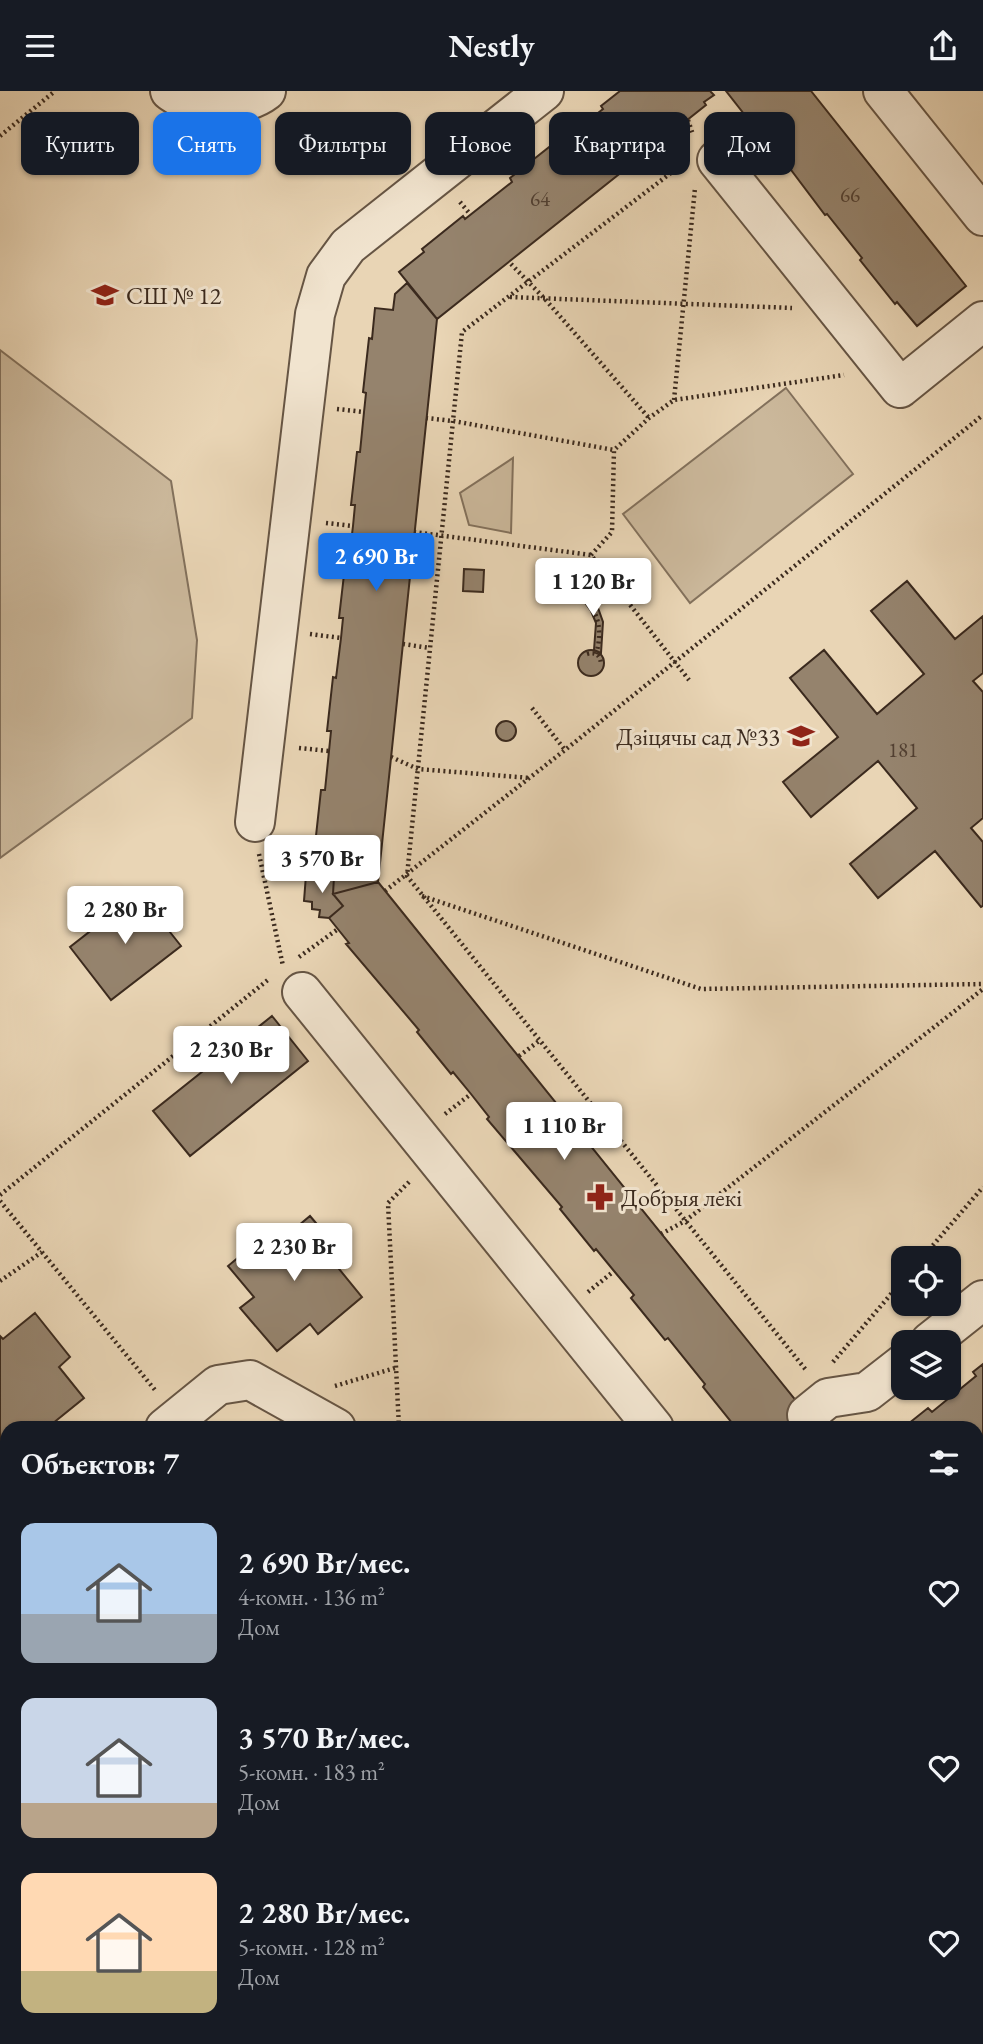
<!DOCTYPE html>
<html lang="ru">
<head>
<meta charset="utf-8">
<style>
  :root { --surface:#171b24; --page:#242831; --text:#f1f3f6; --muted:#9ea1a6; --accent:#1a73e8 }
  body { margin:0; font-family:"EB Garamond",serif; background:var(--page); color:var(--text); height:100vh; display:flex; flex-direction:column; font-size:26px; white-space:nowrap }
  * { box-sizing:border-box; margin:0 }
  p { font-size:23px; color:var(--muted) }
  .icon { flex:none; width:38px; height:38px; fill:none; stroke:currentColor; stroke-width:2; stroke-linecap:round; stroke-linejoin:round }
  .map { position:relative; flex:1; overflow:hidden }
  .details { position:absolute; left:0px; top:1330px; width:984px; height:623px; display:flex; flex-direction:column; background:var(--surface); border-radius:21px 21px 0 0; box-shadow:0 2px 5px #0004 }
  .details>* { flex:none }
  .banner { position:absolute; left:21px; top:21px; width:942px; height:63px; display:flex; gap:14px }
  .controls { position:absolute; left:891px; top:1155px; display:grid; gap:14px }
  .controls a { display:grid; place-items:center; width:70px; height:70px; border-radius:14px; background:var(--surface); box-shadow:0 2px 5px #0004; font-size:35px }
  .price { position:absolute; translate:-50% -60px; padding:0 16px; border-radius:7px; background:#fff; color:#222; font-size:23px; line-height:46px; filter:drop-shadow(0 2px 4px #0008) }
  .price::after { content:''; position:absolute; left:50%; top:42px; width:21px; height:16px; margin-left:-10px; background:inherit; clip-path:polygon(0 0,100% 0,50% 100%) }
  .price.selected { background:var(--accent); color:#fff }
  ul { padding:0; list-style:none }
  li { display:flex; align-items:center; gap:21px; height:175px; padding:0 21px }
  li span { display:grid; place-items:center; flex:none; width:196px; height:140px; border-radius:14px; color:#555 }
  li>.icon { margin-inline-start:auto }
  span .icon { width:84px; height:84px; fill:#fffc; stroke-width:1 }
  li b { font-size:30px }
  h2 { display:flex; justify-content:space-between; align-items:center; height:84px; padding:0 21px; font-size:30px }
  .chip { padding:0 24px; border-radius:14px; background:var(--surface); box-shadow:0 2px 5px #0004; font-size:24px; line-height:63px }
  .chip.selected { background:var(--accent); color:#fff }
  header { display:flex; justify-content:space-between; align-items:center; height:91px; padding:0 21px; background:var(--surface); font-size:32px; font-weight:700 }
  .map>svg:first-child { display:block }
  .green { fill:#cbb89b; stroke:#83715c; stroke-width:2 }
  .building { fill:#95836d; stroke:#3b2a1e; stroke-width:2 }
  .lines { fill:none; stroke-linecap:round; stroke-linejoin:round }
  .minor-casing { stroke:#654; stroke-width:42 }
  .major-casing { stroke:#3b2a1e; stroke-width:42 }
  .path { stroke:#3b2a1e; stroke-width:4.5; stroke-dasharray:2 3.5; stroke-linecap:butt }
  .minor { stroke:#f1e4cf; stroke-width:38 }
  .major { stroke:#e9d5b5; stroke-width:38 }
  .labels { text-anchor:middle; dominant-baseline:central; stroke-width:6; stroke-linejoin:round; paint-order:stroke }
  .number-label { font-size:21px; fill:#524032 }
  .poi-label { font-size:24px; fill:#3b2a1e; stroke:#f1e4cf; text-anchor:start }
</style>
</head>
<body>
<header><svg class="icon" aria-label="menu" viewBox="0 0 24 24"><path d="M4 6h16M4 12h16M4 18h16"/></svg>Nestly<svg class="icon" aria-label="share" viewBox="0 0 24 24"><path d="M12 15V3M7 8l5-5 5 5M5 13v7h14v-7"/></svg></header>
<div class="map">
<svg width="983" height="1953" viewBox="0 0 983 1953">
  <rect width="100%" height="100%" fill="#e9d5b5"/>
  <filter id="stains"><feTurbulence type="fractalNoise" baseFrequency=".00286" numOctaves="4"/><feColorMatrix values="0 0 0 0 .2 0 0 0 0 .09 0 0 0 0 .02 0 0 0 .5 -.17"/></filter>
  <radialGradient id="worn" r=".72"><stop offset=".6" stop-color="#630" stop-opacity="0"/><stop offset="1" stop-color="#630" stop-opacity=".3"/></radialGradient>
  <path class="green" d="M0,259L171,390L197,549L192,627L0,767Z
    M786,297L853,383L690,512L623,423Z
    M513,367L511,442L469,434L460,402Z"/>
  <path class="building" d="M620,0H710L714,4L704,11L706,14L437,228L399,181L424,161L422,158L463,125L465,128L512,91L510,87L553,53L555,56L603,18L601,15Z
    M726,0H811L966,195L917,235L897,211L895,213L860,169L862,167L827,123L825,124L758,35L755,37Z
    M407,192L437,228L378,791L333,803L334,786L316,784L319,754H315L321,699H325L329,660L331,640H327L333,586L336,587L341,547L343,527H339L345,475L348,476L353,435L355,414H351L357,361H360L364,321L366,302L363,301L369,247L372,248L375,217L393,219L395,203Z
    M464,478L484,479L483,501L463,500Z
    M550 494a13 13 0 1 1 26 0a13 13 0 1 1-26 0Z
    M907,490L955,548L983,525V582L973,590L983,601V727L971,737L983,751V815L981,816L935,760L878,807L850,773L917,717L878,670L811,726L783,691L838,646L790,587L824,559L877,623L924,583L871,520Z
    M576,495L597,514L603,531L601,562L594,559L596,532L591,520L583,509L573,503Z
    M578 572a13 13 0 1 1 26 0a13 13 0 1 1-26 0Z
    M496 640a10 10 0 1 1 20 0a10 10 0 1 1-20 0Z
    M306,784L334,786L333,803L343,815L329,827L319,826L320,819L312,818V811L304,810Z
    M378,791L818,1337H741L739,1335L736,1337L703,1296L705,1293L668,1247L665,1249L631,1207L634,1204L614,1180L596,1158L594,1160L560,1118L562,1116L487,1028L489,1026L471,1003L453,981L451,983L417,941L419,939L346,853L349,852L329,827L343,815L333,803Z
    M139,802L181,855L111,909L70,856Z
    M272,925L308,970L190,1065L153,1020Z
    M310,1125L344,1165L335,1173L362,1206L318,1243L310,1233L277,1260L240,1217L254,1206L228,1175L271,1139L280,1150Z
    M35,1222L70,1266L59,1276L84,1307L47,1337H36L32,1332L26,1337H7V1352L0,1358V1245L3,1248Z
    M983,1273V1358L976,1363V1337H903L928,1317L932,1321L976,1285L973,1281Z
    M0,1618L7,1626V1722L0,1713Z
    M149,1946H168L174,1953H140Z
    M170,1946H199L190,1953H176Z
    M199,1946H304L308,1951L190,1953Z"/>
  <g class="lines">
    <defs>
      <path id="minor" d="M170,0C176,4 183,9 190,11C210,20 249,13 266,0
        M883,0L983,125
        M717,69L900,297L983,230
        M255,731L315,223L326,185L348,155L544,0
        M302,901L654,1337
        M930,1251L983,1209
        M807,1324L828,1307L867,1301L903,1273
        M165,1337L218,1294L250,1289L336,1337
        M0,1427L7,1428
        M0,1744L7,1753
        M53,1953L61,1946"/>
      <path id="major" d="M976,1597L983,1592
        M976,1678L983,1673
        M529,1953L538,1946
        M633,1953L641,1946"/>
    </defs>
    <use href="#minor" class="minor-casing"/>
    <use href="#major" class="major-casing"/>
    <path class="path" d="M688,29L693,44
      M0,45L55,0
      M684,72L462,241L407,785L806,1279
      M460,111L470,123
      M511,173L544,207L649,327
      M510,206L792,217
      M674,309L695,97
      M337,318L364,321
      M426,327L453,330L614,359
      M326,432L353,435
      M414,441L591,464L689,589
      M591,464L612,441L614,359L649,327L674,309L844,284
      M574,499C597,514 604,537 596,563
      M310,543L341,547
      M403,553L430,557
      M587,563C596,560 601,565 601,574
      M532,617L565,659
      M299,657L329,660
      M391,666L418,678L530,687
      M259,763L283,875
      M385,800L565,659L983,324
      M422,805L701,898L983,893
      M299,866L338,838
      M519,965L539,950
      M445,1023L471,1003
      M0,1104L269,888
      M0,1110L155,1299
      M661,1143L685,1130L983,898
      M922,1167L983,1096
      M0,1190L42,1161
      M588,1201L614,1180
      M833,1271L903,1189
      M335,1295L395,1277
      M399,1337L388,1112L411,1089
      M976,1499L983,1494
      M0,1513L7,1516
      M976,1768L983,1763
      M0,1887L7,1886
      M350,1946L356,1953
      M967,1946L973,1953
      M404,1953L413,1946
      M746,1953L755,1946"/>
    <use href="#minor" class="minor"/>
    <use href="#major" class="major"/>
  </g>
  <defs>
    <symbol id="school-bare" viewBox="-9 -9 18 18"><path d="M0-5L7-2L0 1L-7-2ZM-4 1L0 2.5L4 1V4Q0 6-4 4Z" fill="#8f2418" stroke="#f1e4cf" stroke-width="2.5" paint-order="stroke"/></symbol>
    <symbol id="pharmacy-bare" viewBox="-9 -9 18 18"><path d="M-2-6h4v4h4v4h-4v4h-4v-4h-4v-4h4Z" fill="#8f2418" stroke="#f1e4cf" stroke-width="2.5" paint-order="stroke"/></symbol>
  </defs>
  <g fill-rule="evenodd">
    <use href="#school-bare" x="86" y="185" width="38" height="38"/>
    <use href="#school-bare" x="782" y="626" width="38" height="38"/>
    <use href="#pharmacy-bare" x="581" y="1087" width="38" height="38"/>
  </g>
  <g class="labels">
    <g class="number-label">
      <text x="850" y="103">66</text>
      <text x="540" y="107">64</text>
      <text x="903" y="658">181</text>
    </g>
    <g class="poi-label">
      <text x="126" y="204">СШ № 12</text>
      <text x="780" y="645" text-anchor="end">Дзіцячы сад №33</text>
      <text x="621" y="1106">Добрыя лекі</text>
    </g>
  </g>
  <rect width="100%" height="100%" filter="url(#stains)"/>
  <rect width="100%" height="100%" fill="url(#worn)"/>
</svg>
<div class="controls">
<a><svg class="icon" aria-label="locate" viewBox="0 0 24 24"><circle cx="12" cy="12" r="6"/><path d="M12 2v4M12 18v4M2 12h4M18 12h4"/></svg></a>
<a><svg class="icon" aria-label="layers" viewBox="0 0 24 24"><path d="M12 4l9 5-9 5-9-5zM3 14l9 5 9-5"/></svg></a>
</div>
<b class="price selected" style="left:376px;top:502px">2 690 Br</b>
<b class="price" style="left:593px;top:527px">1 120 Br</b>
<b class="price" style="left:322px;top:804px">3 570 Br</b>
<b class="price" style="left:125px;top:855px">2 280 Br</b>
<b class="price" style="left:231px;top:995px">2 230 Br</b>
<b class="price" style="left:564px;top:1071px">1 110 Br</b>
<b class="price" style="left:294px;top:1192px">2 230 Br</b>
<div class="banner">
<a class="chip">Купить</a>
<a class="chip selected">Снять</a>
<a class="chip">Фильтры</a>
<a class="chip">Новое</a>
<a class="chip">Квартира</a>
<a class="chip">Дом</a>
</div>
<section class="details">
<h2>Объектов: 7<svg class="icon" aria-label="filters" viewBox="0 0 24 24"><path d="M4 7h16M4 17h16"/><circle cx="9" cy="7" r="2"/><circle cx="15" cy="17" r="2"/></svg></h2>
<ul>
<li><span style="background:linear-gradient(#a9c7e8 65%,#9aa5b1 0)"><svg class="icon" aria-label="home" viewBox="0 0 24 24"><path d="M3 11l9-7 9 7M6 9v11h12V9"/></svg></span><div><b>2 690 Br/мес.</b><p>4-комн. · 136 m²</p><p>Дом</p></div><svg class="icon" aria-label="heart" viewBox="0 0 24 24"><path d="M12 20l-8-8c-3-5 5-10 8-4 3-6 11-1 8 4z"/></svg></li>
<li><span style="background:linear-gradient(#c9d6e8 75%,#b9a48a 0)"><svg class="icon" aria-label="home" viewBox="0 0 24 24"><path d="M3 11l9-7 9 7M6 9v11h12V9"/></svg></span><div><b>3 570 Br/мес.</b><p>5-комн. · 183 m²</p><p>Дом</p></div><svg class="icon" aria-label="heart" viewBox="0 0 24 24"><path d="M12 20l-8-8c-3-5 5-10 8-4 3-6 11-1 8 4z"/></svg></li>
<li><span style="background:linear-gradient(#ffd9b3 70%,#c2b280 0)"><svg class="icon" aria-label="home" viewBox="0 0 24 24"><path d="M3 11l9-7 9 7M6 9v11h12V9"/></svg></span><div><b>2 280 Br/мес.</b><p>5-комн. · 128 m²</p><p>Дом</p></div><svg class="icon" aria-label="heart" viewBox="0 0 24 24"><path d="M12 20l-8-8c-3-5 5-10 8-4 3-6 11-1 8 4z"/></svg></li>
</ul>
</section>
</div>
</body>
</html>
